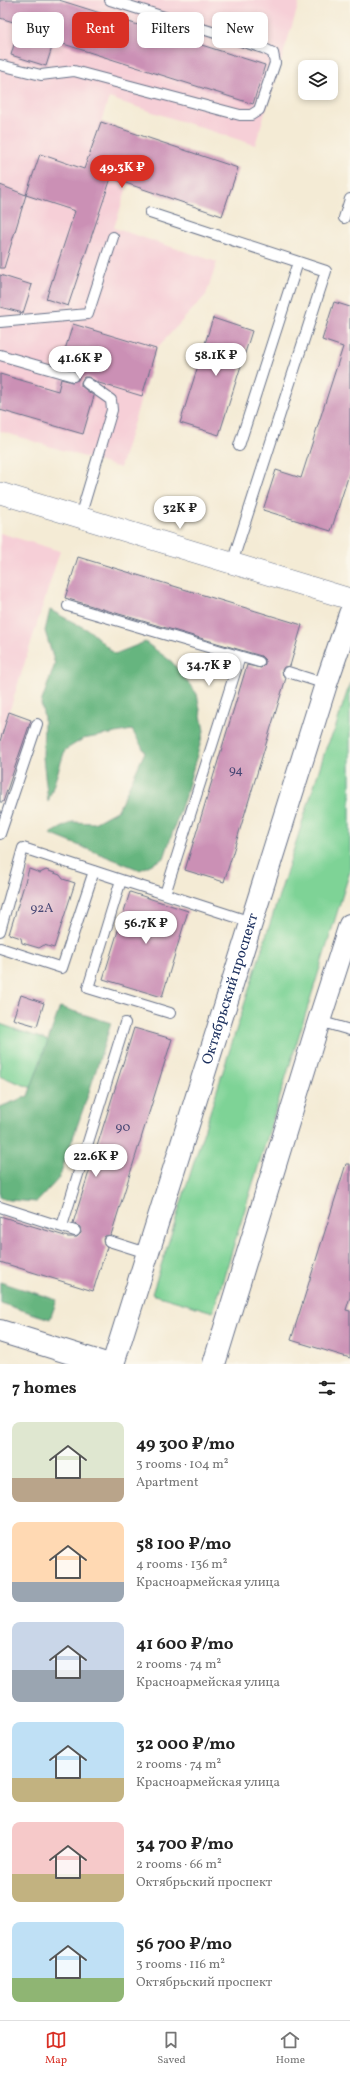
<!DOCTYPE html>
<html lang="en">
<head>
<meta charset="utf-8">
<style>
  :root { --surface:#fff; --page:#f6f6f6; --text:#222; --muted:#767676; --line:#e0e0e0; --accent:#d93025 }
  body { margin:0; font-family:Vollkorn,serif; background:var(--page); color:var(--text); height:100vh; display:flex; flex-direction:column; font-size:15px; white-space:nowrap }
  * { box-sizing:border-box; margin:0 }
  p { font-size:13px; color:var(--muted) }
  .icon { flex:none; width:22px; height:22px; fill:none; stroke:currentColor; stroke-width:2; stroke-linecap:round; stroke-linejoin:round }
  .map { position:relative; height:1364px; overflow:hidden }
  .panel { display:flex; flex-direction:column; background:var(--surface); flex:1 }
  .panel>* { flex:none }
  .banner { position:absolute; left:12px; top:12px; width:326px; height:36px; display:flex; gap:8px }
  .buttons { position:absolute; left:298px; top:60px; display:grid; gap:8px }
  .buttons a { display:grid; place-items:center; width:40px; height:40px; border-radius:8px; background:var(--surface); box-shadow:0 2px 6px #0003; font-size:20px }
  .price { position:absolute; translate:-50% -34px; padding:0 9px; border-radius:14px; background:#fff; color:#222; font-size:13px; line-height:26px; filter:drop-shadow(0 1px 2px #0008) }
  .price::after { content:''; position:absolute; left:50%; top:24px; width:12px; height:9px; margin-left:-6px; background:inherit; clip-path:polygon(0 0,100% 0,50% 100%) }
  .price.current { background:var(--accent); color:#fff }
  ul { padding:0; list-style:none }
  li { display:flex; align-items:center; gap:12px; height:100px; padding:0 12px }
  li span { display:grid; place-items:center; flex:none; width:112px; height:80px; border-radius:8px; color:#555 }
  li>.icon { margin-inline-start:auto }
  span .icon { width:48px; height:48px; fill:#fffc; stroke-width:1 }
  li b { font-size:17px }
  h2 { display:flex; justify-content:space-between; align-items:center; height:48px; padding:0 12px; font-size:17px }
  .tag { padding:0 14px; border-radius:8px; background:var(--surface); box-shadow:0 2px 6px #0003; font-size:14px; line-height:36px }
  .tag.current { background:var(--accent); color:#fff }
  .menu { display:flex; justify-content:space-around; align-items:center; height:56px; border-top:1px solid var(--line); background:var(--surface); font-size:11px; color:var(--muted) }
  .menu a { display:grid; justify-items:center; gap:2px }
  .menu .current { color:var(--accent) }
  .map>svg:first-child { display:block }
  .built { fill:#f6cfd7 }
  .green { fill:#7ed396; stroke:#4c817a }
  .forest { fill:#66b57f; stroke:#40726e }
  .building { fill:#cb90b5 }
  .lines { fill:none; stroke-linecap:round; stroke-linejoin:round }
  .lane-casing { stroke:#677188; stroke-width:12 }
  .street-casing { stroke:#677188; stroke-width:22 }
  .primary-casing { stroke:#677188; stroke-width:24 }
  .lane { stroke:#fff; stroke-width:10 }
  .street { stroke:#fff; stroke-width:21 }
  .primary { stroke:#fff; stroke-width:22 }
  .labels { text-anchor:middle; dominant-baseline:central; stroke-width:3; stroke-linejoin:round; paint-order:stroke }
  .number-label { font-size:13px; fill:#474774 }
  .street-label { font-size:15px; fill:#1b2f5e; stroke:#fbf7ec }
</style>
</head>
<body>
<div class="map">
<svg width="350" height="1364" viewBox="0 0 350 1364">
  <rect width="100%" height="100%" fill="#fbf7ec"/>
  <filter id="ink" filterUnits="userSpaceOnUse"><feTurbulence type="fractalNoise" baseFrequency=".025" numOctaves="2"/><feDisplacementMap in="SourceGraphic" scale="8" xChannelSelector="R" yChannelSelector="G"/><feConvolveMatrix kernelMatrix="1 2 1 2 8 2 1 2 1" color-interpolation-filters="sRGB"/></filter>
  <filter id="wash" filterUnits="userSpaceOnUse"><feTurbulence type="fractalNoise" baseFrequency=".012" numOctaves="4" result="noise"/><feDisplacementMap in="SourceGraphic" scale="16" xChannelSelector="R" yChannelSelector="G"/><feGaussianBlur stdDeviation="0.9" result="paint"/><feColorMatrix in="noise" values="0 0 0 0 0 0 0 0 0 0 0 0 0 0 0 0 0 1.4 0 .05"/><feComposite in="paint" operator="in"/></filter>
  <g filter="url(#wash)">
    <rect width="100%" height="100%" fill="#f4ebd5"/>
    <path class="built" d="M0,0H300L255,145L109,98L85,169L128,184L114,228L217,262L206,295L156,349L120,468L0,431Z
      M0,533L60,551L0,741Z"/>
    <path class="green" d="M350,683V871L213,1312L152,1294L326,748L335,729Z
      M0,1024L49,1041L32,1088L0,1076Z"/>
    <path class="forest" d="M50,610L90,631L115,654L145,642L172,662L197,694L204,731L186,793L164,858L140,870L50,834L72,822L94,823L118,810L145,752L132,730L83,739L65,750L48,802L43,757L44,718L41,703L55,664L45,631Z
      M60,1007L111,1023L89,1092L59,1178L37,1202L9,1200L0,1197V1107L28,1096Z
      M0,1282L57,1300L50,1319L0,1303Z"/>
    <g id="blocks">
      <path class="building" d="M0,0H59L265,65L253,104L54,41L46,66L11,55L20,24L0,18Z
        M101,122L238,168L222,216L111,178L68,306L46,299L75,211L26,195L40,154L84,169Z
        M0,185L26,195L4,268H0Z
        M0,275L32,285L23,313L0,307Z
        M334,302L350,307V471L331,531L263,510L276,470L301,478L343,347L322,340Z
        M213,318L252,331L219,435L180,423Z
        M73,324L156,349L142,396L99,383L88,377H84L81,382V386L94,396L83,434L0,410V374L58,391L61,379L72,382L78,380L79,375L78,372L65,367L68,358L63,356Z
        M78,557L302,625L290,666L284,667L282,670L283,676L286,678L224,882L185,870L247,665L261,668L265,664V660L261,656L65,598Z
        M9,712L31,720L3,802H0V741Z
        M29,869L40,873L46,870L60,875L63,879L75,883L54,948L44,945L39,948L22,943L21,938L9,934Z
        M130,892L188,911L162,997L103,979Z
        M21,995L44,1003L37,1026L13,1019Z
        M134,1028L172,1039L111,1235L105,1236L103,1239L104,1245L107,1247L93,1291L0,1262V1216L68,1237H77L81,1233L80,1227L73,1223Z
        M346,1164H350V1297L346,1310L350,1311V1358L291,1340Z"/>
    </g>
  </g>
  <g filter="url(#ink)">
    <use href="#blocks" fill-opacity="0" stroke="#677188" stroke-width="1"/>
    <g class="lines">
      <defs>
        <path id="lane" d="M0,65L41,75L74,71L240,115H251L259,110L275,63L273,53L263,48L110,0
          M150,213L326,271L232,563
          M344,218L350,199
          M0,322L88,314L113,237
          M0,355L73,376
          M239,446L298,262
          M80,517L112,410L111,400L87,383
          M68,606L259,662
          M240,657L165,894L251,922
          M288,672L326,684
          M0,834L37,724
          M165,894L121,880L88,988L170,1013
          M0,931L23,848L121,880
          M0,948L62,968L94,871
          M319,1021L350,1030
          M0,1207L75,1231
          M62,1226L125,1023
          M109,1241L147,1253"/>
        <path id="street" d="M0,493L350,599"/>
        <g id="primary">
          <path d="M0,1331L106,1364"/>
          <path id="s1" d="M113,1364L326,684L350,614"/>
          <path d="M214,1364L319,1021L350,925"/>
        </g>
      </defs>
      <use href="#lane" class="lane-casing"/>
      <use href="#street" class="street-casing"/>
      <use href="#primary" class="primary-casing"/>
      <use href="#lane" class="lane"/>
      <use href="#street" class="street"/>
      <use href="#primary" class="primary"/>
    </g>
  </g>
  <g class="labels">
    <g class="number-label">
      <text x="236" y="771">94</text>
      <text x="42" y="909">92А</text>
      <text x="123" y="1128">90</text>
    </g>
    <g class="street-label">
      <text stroke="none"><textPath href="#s1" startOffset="393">Октябрьский проспект</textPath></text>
    </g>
  </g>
</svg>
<div class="buttons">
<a><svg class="icon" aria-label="layers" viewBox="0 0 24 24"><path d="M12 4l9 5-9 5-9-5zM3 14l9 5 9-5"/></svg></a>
</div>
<b class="price current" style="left:122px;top:189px">49.3K ₽</b>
<b class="price" style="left:216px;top:377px">58.1K ₽</b>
<b class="price" style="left:80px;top:380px">41.6K ₽</b>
<b class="price" style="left:180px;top:530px">32K ₽</b>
<b class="price" style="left:209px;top:687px">34.7K ₽</b>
<b class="price" style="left:146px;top:945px">56.7K ₽</b>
<b class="price" style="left:96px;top:1178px">22.6K ₽</b>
<div class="banner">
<a class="tag">Buy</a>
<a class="tag current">Rent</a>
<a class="tag">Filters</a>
<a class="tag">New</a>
</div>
</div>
<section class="panel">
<h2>7 homes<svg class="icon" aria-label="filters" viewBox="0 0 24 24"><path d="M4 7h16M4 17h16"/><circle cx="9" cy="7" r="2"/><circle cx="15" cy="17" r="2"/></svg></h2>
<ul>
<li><span style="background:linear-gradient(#dfe7d0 70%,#b9a48a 0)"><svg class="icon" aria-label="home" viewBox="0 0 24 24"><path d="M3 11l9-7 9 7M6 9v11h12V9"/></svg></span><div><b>49 300 ₽/mo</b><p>3 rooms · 104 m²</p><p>Apartment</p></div></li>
<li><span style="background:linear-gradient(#ffd9b3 75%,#9aa5b1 0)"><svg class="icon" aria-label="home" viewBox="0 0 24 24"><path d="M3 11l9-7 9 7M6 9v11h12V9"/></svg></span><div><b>58 100 ₽/mo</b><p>4 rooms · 136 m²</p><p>Красноармейская улица</p></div></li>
<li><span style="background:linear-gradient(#c9d6e8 60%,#9aa5b1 0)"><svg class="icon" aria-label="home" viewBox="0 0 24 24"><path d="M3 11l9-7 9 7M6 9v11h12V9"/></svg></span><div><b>41 600 ₽/mo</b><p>2 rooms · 74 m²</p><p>Красноармейская улица</p></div></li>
<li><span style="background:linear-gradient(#bfe0f5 70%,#c2b280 0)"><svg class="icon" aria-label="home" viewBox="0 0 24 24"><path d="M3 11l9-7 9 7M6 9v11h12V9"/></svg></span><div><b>32 000 ₽/mo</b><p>2 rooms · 74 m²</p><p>Красноармейская улица</p></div></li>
<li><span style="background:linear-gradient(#f6c9c9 65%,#c2b280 0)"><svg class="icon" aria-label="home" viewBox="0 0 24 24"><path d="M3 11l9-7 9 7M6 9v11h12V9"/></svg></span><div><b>34 700 ₽/mo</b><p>2 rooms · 66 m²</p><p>Октябрьский проспект</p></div></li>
<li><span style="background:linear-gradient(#bfe0f5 70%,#8fb573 0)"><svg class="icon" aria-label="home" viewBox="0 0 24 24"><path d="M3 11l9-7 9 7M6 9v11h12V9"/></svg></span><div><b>56 700 ₽/mo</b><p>3 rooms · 116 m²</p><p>Октябрьский проспект</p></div></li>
</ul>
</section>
<nav class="menu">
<a class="current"><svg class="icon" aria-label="map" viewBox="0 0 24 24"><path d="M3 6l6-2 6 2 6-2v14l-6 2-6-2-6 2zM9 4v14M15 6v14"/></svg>Map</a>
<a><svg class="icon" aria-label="saved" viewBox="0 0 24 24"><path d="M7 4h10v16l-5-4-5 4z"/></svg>Saved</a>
<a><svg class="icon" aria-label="home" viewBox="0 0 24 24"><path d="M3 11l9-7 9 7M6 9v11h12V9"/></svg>Home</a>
</nav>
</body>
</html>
